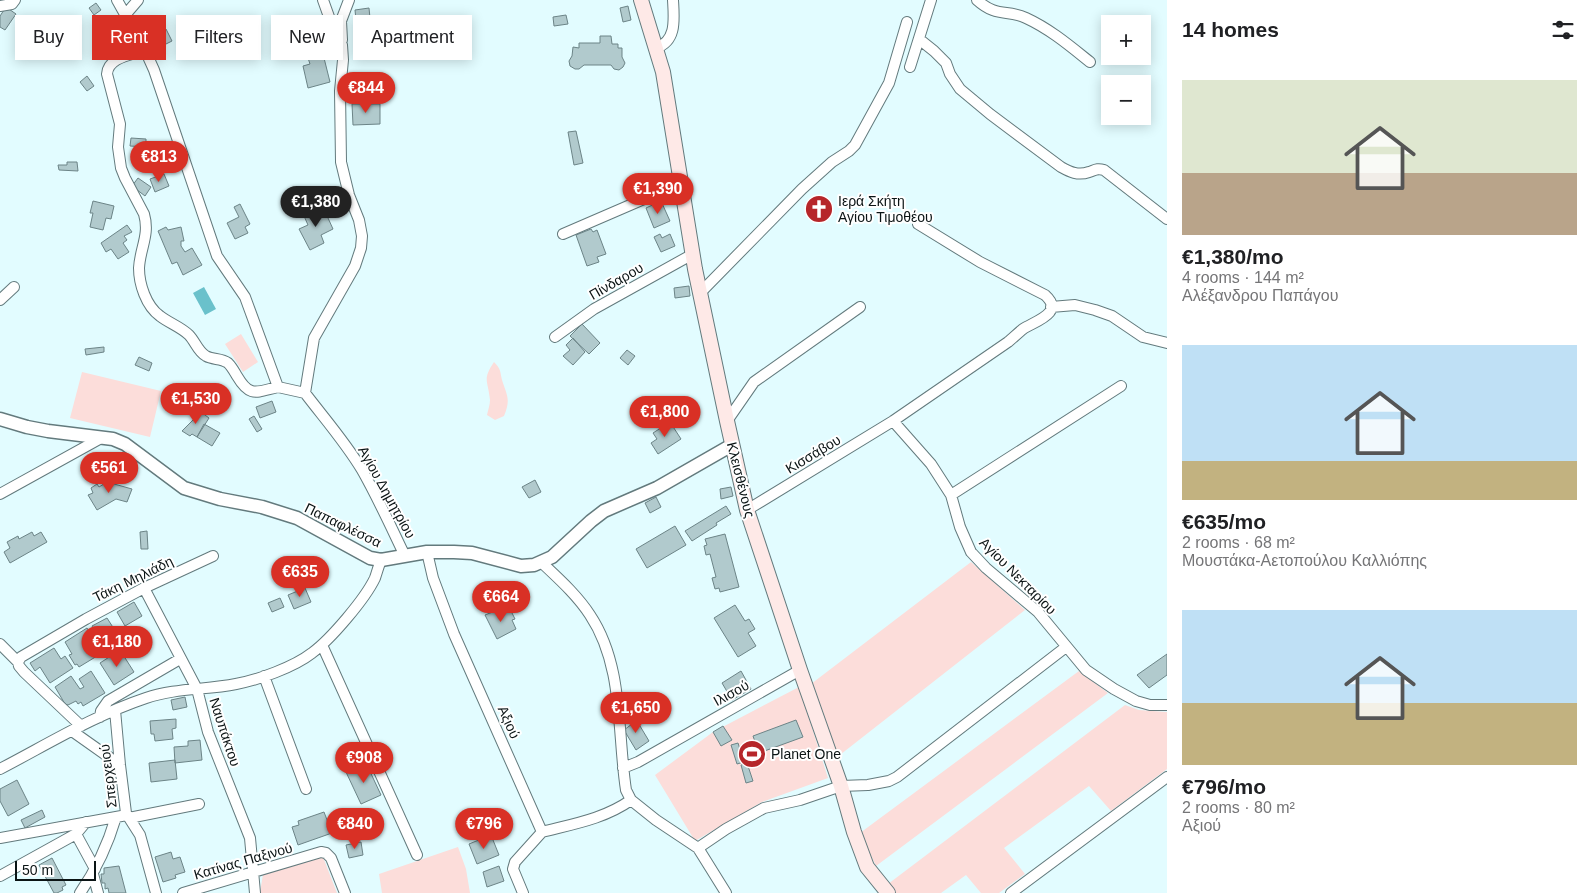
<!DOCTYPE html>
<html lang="en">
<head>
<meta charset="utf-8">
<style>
  :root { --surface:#fff; --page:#f2f2f2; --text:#202124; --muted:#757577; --accent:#d93025 }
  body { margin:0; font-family:Arial,sans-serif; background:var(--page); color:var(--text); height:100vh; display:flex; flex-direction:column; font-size:19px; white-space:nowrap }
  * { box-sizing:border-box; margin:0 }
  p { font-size:16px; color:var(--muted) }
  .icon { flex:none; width:28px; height:28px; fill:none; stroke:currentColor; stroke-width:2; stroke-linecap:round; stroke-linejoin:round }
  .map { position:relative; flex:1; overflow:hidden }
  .panel { display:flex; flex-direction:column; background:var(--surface); width:425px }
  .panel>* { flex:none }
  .hud { position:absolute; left:15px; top:15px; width:475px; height:45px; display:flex; gap:10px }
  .buttons { position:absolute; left:1101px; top:15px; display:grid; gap:10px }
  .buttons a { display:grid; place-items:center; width:50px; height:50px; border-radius:0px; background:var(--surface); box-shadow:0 2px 12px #0003; font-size:25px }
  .scale { position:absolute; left:15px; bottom:12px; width:81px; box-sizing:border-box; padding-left:5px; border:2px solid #0b1415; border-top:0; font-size:14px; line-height:18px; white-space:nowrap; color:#0b1415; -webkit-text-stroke:4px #fff; paint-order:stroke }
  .price { position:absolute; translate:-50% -42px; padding:0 11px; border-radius:18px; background:var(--accent); color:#fff; font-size:16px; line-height:32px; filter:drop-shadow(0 1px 2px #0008) }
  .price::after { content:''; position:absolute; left:50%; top:30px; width:15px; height:11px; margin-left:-8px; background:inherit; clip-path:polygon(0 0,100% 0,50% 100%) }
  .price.on { background:#222; color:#fff }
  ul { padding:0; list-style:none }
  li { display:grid; align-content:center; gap:10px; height:265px; padding:0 15px }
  li span { display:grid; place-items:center; height:155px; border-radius:0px; color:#555 }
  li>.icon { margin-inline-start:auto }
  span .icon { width:90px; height:90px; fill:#fffc; stroke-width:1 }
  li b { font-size:21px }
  h2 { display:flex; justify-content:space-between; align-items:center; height:60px; padding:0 15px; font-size:21px }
  .tag { padding:0 18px; border-radius:0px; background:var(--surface); box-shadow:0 2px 12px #0003; font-size:18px; line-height:45px }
  .tag.on { background:var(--accent); color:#fff }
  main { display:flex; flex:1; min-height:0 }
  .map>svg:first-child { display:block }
  .green { fill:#fcddda }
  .water { fill:#6ac1cb }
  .building { fill:#b1cacd; stroke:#6c8487 }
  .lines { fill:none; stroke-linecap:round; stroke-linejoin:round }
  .minor-casing { stroke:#637a7d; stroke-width:12 }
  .tertiary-casing { stroke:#637a7d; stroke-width:15 }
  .secondary-casing { stroke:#637a7d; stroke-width:16 }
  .minor { stroke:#fff; stroke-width:10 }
  .tertiary { stroke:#fff; stroke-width:12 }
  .secondary { stroke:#fee9e7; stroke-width:14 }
  .labels { text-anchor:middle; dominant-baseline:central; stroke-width:4; stroke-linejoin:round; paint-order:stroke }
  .poi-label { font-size:14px; fill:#0b1415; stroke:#fff; text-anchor:start }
  .street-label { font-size:14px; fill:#0b1415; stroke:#fff }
</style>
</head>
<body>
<main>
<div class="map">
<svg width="1167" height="893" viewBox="0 0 1167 893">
  <rect width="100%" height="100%" fill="#e2fcff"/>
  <path class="green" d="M241,334L258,362L243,372L225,344Z
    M494,362C501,369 500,371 502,380C507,396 511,399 504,416L495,420L487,415C488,410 490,405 490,400C488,380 482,380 494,362Z
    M82,372L161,391L150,437L70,418Z
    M971,562L1025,610L836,758L811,684Z
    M1079,671L1108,693L876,866L860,833Z
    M799,687L828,778L762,802L695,841L655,775L713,732Z
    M1125,705L1139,710L1167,712V769L1111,811L1089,786L1004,848L1025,874L999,893H981L966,875L941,893H895L888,884Z
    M458,847L466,869L470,893H382L379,874Z
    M323,857L337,893H260L263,874Z"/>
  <path class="water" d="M204,287L216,309L205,315L193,293Z"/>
  <path class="building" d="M96,3L101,10L94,15L89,8Z
    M628,6L631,20L623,22L620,8Z
    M6,7L16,14L5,30L0,27V16Z
    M369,8L371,28L357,30L355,10Z
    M566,15L568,24L554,26L553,17Z
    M217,24L221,33L211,38L206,29Z
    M166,29L172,41L164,45L158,34Z
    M123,34L126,41L114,46L111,40Z
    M600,36H611L612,44H618V48H622V57L625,63L623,67L619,70L614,69L611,65H584L579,69H575L570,66L569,61L572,56L573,47L579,48V43H600Z
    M323,54L330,82L308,88L303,66L310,64L308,58Z
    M87,76L94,86L87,91L80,82Z
    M352,104H380V124L353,125Z
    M576,131L583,163L574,165L568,132Z
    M131,138L146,139V147L130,146Z
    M67,162H77L78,171L59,170L58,165H67Z
    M164,174L169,186L155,192L150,179Z
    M138,178L151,187L145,196L132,186Z
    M93,201L114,206L111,219L106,218L103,230L90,227L93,213H90Z
    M661,201L670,221L654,228L646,208Z
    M240,204L250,224L245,227L248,233L235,239L227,223L239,217L234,207Z
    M323,207L333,229L321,235L324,243L310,250L299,229L308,225L304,216Z
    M127,225L132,232L124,236L127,240L123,243L129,252L118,259L111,249L106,252L101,243Z
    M166,227L168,230L181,227L184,241H181V246L185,252L192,248L202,265L183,275L177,262L172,264L158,231Z
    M591,229L593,232L597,230L606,254L597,257L599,262L587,266L576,235Z
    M660,234L662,238L670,234L675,246L661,252L654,237Z
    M689,286L690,296L675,298L674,288Z
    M582,324L600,343L589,354L570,336Z
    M573,338L585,352L573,365L563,356L570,350L566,345Z
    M104,347V352L86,355L85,349Z
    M627,350L635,356L628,365L620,358Z
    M139,357L152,363L149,371L135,365Z
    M272,401L276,412L260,418L256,407Z
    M201,412L209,418L197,437L192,434L190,436L182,431Z
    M254,416L262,429L257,432L249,419Z
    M670,422L681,439L658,454L651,443L657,439L653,433Z
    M204,424L220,433L212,446L197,437Z
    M535,480L541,492L529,498L522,487Z
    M107,482L132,489L127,502L116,499L97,510L88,495L93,493L91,488L97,484L99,487Z
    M731,487L733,496L721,499L720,489Z
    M656,497L661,507L650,513L645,503Z
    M726,506L731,514L716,523L717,525L692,541L685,531Z
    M675,526L686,545L647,568L636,549Z
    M147,531L148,549H141L140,532Z
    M32,532L34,536L41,532L47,542L10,563L4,552L10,548L7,542L18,536L19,539Z
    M725,534L739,587L720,592L719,588L715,589L712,578L716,577L710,554L706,555L704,546L707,545L705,539Z
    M305,588L311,602L294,609L288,595Z
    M280,598L284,607L272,612L268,603Z
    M134,602L142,616L125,626L117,612Z
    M735,605L745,621L749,619L755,629L748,633L756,646L738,657L714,618Z
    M507,609L508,612L511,611L515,619L512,620L516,629L497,639L485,615L495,611L496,614Z
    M107,618L116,632L101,641L92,626Z
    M87,628L102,653L79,667L77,664L75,665L69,655L72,654L65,642Z
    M54,648L61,659L65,656L73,668L50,683L40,667L35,671L30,663Z
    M120,650L134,672L114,685L100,663Z
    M1167,654V675L1149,688L1137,675Z
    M91,671L105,693L83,706L81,702L78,704L76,701L68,705L65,704L55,687L71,676L80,689L84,687L79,679Z
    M741,671L751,689L732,700L722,683Z
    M185,697L187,707L173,710L171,700Z
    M634,716L649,741L636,750L624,730L632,724L629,720Z
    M176,719V728L172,729L173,739L155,741L154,734H151L150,721Z
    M796,720L803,737L759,753L753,736Z
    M723,726L732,740L721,746L713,732Z
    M200,740L202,760L175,763L174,747L188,746V741Z
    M738,743L744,762L737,764L731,745Z
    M175,760L177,779L151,782L149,763Z
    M366,763L381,795L361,804L346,772Z
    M747,763L753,781L746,783L741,765Z
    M17,780L29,804L8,816L0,801V789Z
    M42,810L45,817L25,828L21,820Z
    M324,812L332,833L298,845L292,827L299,825L298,821Z
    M491,835L499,855L477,864L469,844Z
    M361,842L363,855L349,858L346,845Z
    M171,852L173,859L180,857L185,872L175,875L176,878L163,882L155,857Z
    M52,858L66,885L62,887L63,890L57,893H54L39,865Z
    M119,866L126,893H109L108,888L105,889V883H102L101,874H104V868Z
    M499,866L504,881L487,887L483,872Z"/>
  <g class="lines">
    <defs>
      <path id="minor" d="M117,0L145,50L154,70L217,256L245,297L278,387L305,393C324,418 346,443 362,470C378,498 391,527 405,556
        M977,0C997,18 1007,9 1026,18C1050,29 1070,46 1090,62
        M0,6L12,4L15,0
        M126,14L138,0
        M919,39L934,51L946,63L950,74L960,89L990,114L1061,167C1070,172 1078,176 1089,172C1095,170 1097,168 1104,170L1167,219
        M342,40L341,21L349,0
        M656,48C677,41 674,19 673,0
        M145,50C132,55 108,57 107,74L120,124L118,147L121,168L125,178L144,214C150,235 140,248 139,268C139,284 146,306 160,316C169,323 181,327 189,335C195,341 198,352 206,356C213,360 221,358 228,363C232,367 234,371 237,376C250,398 256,392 278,387
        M910,67L931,0
        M563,234L658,193L682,186
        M700,293L802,189L832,162L849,151L855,145L889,83L907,22
        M0,300L14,287
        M1051,307L1075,305L1095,310L1112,316L1143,337L1167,343
        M555,337L594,309L693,254
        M305,393L314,338L355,266L361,248L362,236L359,220L349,195L341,162L340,91L343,60L342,45L333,28L323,0
        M727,421L754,382L860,307
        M893,421L931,464L951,495L960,527L971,552L986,568L1038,612L1086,670L1114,689L1136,701L1150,705H1167
        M0,494L103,437
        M951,495L1121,386
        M747,510L893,421L1008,342C1013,338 1018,333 1023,329C1035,321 1065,313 1045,295L980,262L918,224
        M427,552L433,578L454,634L542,832
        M541,562C559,579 577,595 590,615C624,666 617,732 626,790L631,800L656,820L698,848L726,893
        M144,588L197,689L208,732L250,838L255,893
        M0,644L18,662L19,666L24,672L81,726
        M322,645L417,855
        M18,662L21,657L86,619L144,588L213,556
        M264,676L306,789
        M115,710L120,765L126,813L140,835L156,893
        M100,717L101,711L108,701L180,659
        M72,731L120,765
        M623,768L638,762L800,670
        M0,769C48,744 95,715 146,698C175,688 206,690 236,684C258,680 294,667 312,653C331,639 365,599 375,578C377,572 379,565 381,560
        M129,818L199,804
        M542,832C573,824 604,819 631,800
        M76,834L95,869
        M0,838L127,815
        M698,848L726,829L764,808L800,800L841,786L868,785L889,781L897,777L1066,647
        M93,874L98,893
        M0,876L76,834L86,822
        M80,893C96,870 108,844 116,817
        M183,893L321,852L326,853L331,858L345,893
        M523,893L513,869L515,862L542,832
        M1011,893L1167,777"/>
      <path id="tertiary" d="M0,419L27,427L48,431L113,439L125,444L184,488L220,499L262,507L297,518L370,558L381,560L427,552H454L472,553L521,566L534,565L552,557L591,521L604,511L657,488L732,445"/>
      <path id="secondary" d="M641,0L663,72L695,269L727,421L747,510L800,670L841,786L854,832L867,867L888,893"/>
    </defs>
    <use href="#minor" class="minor-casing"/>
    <use href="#tertiary" class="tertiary-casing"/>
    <use href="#secondary" class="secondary-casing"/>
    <use href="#minor" class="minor"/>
    <use href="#tertiary" class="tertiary"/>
    <use href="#secondary" class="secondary"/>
  </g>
  <defs>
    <symbol id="church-disc" viewBox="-11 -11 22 22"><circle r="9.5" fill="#b6262a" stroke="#fff"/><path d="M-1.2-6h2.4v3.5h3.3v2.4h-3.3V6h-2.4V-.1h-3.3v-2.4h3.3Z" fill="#fff"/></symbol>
    <symbol id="stadium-disc" viewBox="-11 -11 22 22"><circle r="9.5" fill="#b6262a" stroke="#fff"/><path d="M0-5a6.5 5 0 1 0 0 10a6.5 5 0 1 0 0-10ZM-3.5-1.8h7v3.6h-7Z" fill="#fff"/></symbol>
  </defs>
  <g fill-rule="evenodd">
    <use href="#church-disc" x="803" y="193" width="32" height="32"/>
    <use href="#stadium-disc" x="736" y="738" width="32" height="32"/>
  </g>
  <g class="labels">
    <g class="poi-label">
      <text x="838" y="201">Ιερά Σκήτη<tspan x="838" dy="16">Αγίου Τιμοθέου</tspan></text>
      <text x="771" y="754">Planet One</text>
    </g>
    <g class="street-label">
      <text transform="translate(616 281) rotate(-30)">Πίνδαρου</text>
      <text transform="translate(813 454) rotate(-31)">Κισσάβου</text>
      <text transform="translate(741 480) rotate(76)">Κλεισθένους</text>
      <text transform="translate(387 492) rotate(61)">Αγίου Δημητρίου</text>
      <text transform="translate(343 525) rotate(26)">Παπαφλέσσα</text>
      <text transform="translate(1018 576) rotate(45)">Αγίου Νεκταρίου</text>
      <text transform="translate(133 579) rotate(-26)">Τάκη Μηλιάδη</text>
      <text transform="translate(731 693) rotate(-29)">Ιλισού</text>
      <text transform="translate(509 722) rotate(66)">Αξιού</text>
      <text transform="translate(225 732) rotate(72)">Ναυπάκτου</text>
      <text transform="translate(108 776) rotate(-97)">Σπερχειού</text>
      <text transform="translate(243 861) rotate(-16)">Κατίνας Παξινού</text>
    </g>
  </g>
</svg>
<div class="buttons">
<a>+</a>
<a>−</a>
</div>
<div class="scale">50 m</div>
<b class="price" style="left:366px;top:114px">€844</b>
<b class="price" style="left:159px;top:183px">€813</b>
<b class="price" style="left:658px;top:215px">€1,390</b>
<b class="price on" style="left:316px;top:228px">€1,380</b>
<b class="price" style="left:196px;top:425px">€1,530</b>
<b class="price" style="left:665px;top:438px">€1,800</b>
<b class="price" style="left:109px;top:494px">€561</b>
<b class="price" style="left:300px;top:598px">€635</b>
<b class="price" style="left:501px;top:623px">€664</b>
<b class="price" style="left:117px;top:668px">€1,180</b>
<b class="price" style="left:636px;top:734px">€1,650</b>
<b class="price" style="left:364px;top:784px">€908</b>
<b class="price" style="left:355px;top:850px">€840</b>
<b class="price" style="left:484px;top:850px">€796</b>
<div class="hud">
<a class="tag">Buy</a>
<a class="tag on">Rent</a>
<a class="tag">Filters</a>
<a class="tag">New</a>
<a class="tag">Apartment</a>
</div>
</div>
<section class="panel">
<h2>14 homes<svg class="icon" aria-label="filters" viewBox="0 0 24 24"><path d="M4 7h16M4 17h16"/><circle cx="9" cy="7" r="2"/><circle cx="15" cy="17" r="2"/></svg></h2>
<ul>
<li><span style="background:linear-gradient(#dfe7d0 60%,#b9a48a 0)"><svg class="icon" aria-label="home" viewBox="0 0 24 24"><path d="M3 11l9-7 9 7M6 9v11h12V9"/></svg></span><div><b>€1,380/mo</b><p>4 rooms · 144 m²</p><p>Αλέξανδρου Παπάγου</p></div></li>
<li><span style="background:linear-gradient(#bfe0f5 75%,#c2b280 0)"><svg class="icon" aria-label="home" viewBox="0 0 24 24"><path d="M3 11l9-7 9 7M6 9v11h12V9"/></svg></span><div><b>€635/mo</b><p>2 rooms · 68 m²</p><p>Μουστάκα-Αετοπούλου Καλλιόπης</p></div></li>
<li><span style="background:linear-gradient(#bfe0f5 60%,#c2b280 0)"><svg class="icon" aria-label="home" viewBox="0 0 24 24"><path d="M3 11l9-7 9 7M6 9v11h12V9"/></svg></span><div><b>€796/mo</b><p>2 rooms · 80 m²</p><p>Αξιού</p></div></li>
</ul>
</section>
</main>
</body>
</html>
